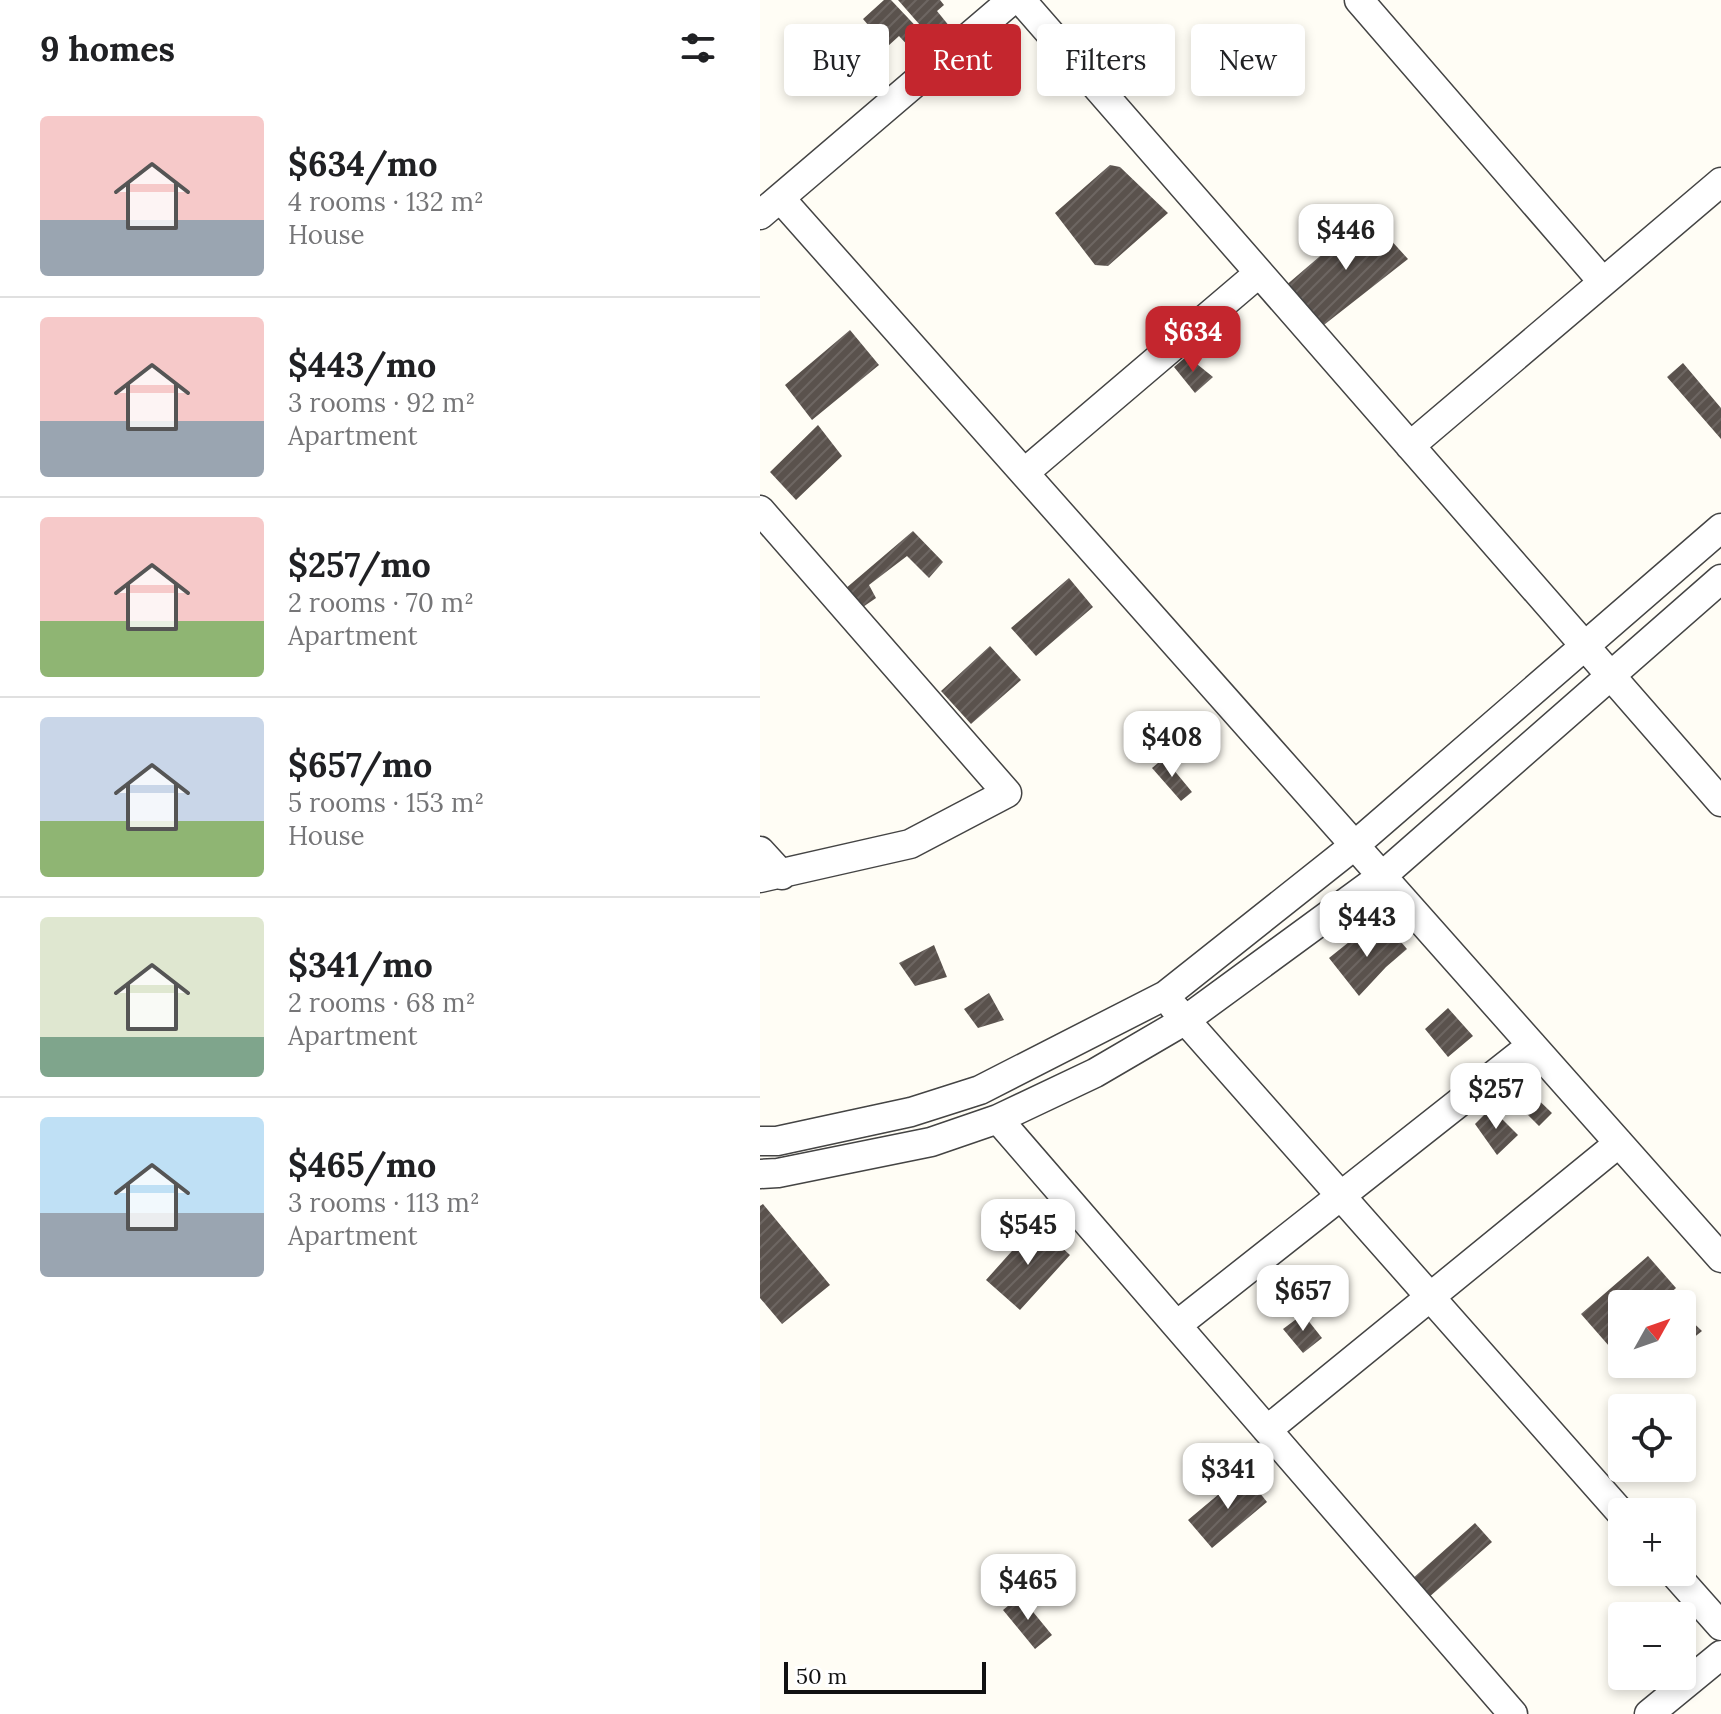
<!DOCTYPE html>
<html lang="en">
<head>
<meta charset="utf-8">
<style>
  :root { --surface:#fff; --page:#f2f2f2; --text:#202124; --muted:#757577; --line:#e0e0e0; --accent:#c4262e }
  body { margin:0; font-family:Lora,serif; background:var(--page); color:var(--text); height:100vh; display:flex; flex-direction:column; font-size:30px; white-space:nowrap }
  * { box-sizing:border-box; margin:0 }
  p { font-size:26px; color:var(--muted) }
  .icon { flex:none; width:44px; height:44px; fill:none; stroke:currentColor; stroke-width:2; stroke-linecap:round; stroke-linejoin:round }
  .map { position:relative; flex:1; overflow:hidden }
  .details { display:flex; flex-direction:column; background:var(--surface); width:760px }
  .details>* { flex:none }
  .top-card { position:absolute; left:24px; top:24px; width:760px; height:72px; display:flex; gap:16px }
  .needle { width:52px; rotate:50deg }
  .buttons { position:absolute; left:848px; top:1290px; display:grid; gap:16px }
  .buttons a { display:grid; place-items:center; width:88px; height:88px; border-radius:8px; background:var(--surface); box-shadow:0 4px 12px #0003; font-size:40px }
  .scale { position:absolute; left:24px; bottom:20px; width:202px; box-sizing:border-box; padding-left:8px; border:4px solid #111; border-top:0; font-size:22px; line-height:28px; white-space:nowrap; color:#111; -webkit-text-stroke:6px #fff; paint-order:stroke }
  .price { position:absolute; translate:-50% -68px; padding:0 18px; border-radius:16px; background:#fff; color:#222; font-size:26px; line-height:52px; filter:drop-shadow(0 2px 4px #0008) }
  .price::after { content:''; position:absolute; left:50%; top:48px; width:24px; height:18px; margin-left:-12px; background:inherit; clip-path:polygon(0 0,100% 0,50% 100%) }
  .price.current { background:var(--accent); color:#fff }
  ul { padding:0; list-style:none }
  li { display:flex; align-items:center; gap:24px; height:200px; padding:0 40px }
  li+li { border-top:2px solid var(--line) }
  li span { display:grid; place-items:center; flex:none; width:224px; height:160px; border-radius:8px; color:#555 }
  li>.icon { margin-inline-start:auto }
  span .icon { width:96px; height:96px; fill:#fffc; stroke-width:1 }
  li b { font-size:34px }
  h2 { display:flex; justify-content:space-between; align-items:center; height:96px; padding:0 40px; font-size:34px }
  .tag { padding:0 28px; border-radius:8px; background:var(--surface); box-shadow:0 4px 12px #0003; font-size:28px; line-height:72px }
  .tag.current { background:var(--accent); color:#fff }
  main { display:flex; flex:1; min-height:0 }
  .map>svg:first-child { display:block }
  .building { fill:url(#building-hatch) }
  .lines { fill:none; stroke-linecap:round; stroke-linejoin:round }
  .minor-casing { stroke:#444; stroke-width:31 }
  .minor { stroke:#fff; stroke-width:28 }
</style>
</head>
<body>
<main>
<section class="details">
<h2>9 homes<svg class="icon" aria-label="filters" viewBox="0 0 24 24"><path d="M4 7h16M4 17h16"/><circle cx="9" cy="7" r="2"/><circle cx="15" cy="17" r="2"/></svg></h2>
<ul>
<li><span style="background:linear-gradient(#f6c9c9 65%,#9aa5b1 0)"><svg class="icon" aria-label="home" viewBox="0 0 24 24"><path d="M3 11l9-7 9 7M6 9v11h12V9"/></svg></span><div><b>$634/mo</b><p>4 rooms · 132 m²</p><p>House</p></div></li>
<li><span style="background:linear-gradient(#f6c9c9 65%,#9aa5b1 0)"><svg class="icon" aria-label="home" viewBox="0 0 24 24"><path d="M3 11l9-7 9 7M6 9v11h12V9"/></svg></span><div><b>$443/mo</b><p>3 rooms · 92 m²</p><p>Apartment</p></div></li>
<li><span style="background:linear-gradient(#f6c9c9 65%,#8fb573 0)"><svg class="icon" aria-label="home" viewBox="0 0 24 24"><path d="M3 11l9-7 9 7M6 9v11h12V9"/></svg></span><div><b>$257/mo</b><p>2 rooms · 70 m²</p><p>Apartment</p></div></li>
<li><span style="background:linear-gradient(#c9d6e8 65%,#8fb573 0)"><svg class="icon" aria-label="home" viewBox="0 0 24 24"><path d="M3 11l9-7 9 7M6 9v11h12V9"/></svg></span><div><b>$657/mo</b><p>5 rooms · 153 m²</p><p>House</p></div></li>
<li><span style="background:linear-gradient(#dfe7d0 75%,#7fa58c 0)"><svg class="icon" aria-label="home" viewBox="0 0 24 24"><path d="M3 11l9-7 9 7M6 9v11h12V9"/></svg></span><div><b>$341/mo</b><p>2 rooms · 68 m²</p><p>Apartment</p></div></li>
<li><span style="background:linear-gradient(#bfe0f5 60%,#9aa5b1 0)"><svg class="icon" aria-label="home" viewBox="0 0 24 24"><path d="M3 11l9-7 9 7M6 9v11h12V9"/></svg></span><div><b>$465/mo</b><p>3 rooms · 113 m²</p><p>Apartment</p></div></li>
</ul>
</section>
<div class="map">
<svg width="961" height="1714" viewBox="0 0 961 1714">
  <defs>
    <pattern id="building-hatch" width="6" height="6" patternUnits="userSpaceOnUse" patternTransform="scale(2)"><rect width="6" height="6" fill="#5a524d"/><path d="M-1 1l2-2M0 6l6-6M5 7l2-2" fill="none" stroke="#6d6662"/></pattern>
  </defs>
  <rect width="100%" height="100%" fill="#fffdf5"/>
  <path class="building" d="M124,0H131L166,37L153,51L139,36L127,47L103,19Z
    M138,0H180L184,5L177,11L190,27L174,41Z
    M350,165L360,167L408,213L348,266L335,265L295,213Z
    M608,215L648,259L560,328L524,287Z
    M90,330L119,365L52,420L25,385Z
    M427,356L453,377L435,393L414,367Z
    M923,363L961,408V439L907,377Z
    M58,425L82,456L36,500L10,472Z
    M153,531L183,562L169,578L147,556L109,585L116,598L100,609L85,589Z
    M309,578L333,607L276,656L251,628Z
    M230,646L261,680L211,724L181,691Z
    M404,758L432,792L421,801L392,768Z
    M630,929L647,949L626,967L599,996L569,958L599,934L612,939Z
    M174,945L187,977L155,986L139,963Z
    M229,993L244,1020L218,1028L204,1009Z
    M688,1008L713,1036L688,1057L665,1029Z
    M766,1088L792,1113L779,1126L753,1100Z
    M731,1108L758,1135L737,1155L715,1124Z
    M3,1204L70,1285L22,1324L0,1298V1206Z
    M276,1224L310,1255L260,1310L226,1280Z
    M888,1256L916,1288L898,1304H862V1335L849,1346L821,1314Z
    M922,1312L942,1331L922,1347Z
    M543,1314L562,1338L543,1353L523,1329Z
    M878,1364H900L889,1373Z
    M484,1473L507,1502L452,1548L428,1520Z
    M715,1523L732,1542L668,1598L651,1580Z
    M260,1596L292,1635L275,1649L243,1610Z"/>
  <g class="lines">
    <defs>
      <path id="minor" d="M261,0L961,802
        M599,0L843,282
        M20,198L961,1258
        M0,215L252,0
        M650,446L961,182
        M264,473L499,273
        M0,510L247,793L150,844L0,878
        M0,851L22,875
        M413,1006L862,1514
        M238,1119L753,1714
        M0,1141H17L151,1112L220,1090L406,995L595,845L961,528
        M0,1174L18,1173L171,1142L238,1119L335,1073L424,1021L622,876L961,579
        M417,1325L772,1045
        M507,1430L859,1143
        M913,1572L961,1626
        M889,1714L961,1655"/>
    </defs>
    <use href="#minor" class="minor-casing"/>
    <use href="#minor" class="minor"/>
  </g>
</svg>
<div class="buttons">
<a><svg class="needle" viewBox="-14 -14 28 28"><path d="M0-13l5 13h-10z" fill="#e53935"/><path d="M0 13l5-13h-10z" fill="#757577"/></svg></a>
<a><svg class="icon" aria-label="locate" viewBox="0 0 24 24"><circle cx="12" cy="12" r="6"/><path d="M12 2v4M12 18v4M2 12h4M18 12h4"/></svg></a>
<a>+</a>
<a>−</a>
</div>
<div class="scale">50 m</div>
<b class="price" style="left:586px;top:272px">$446</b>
<b class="price current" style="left:433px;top:374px">$634</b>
<b class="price" style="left:412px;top:779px">$408</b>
<b class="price" style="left:607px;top:959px">$443</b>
<b class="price" style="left:736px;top:1131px">$257</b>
<b class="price" style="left:268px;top:1267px">$545</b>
<b class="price" style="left:543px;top:1333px">$657</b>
<b class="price" style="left:468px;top:1511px">$341</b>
<b class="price" style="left:268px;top:1622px">$465</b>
<div class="top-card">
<a class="tag">Buy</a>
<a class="tag current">Rent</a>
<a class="tag">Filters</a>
<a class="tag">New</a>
</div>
</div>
</main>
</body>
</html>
